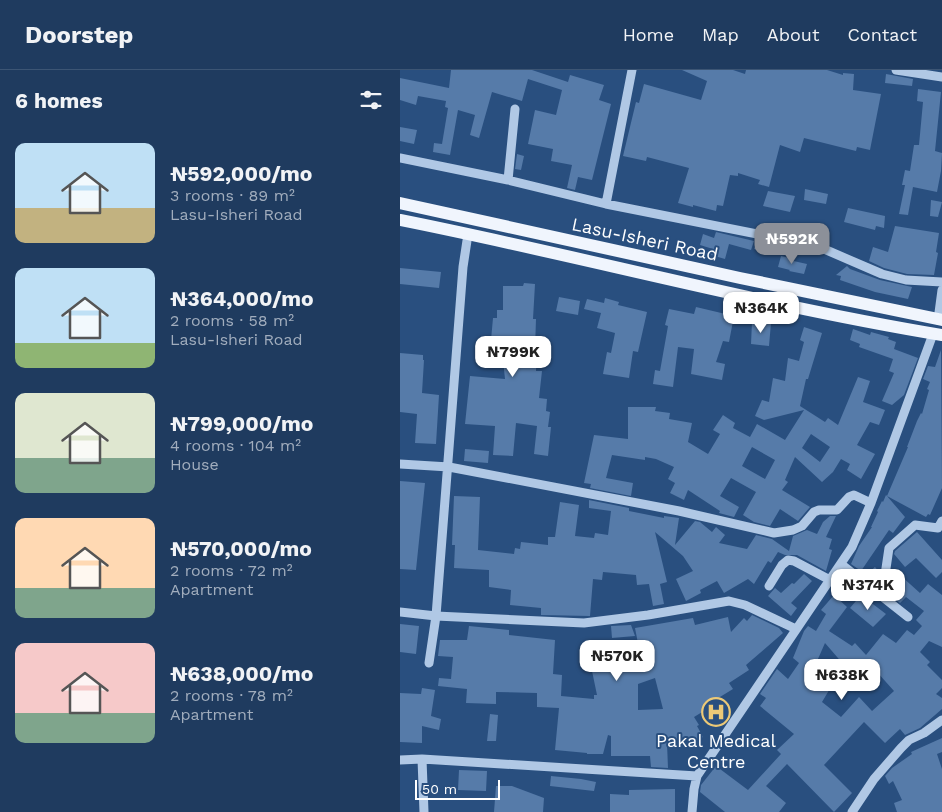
<!DOCTYPE html>
<html lang="en">
<head>
<meta charset="utf-8">
<style>
  :root { --surface:#1f3b5f; --page:#2c4668; --text:#f1f3f6; --muted:#a1adbd; --line:#3c5574; --accent:#8c9099 }
  body { margin:0; font-family:"Work Sans",sans-serif; background:var(--page); color:var(--text); height:100vh; display:flex; flex-direction:column; font-size:19px; white-space:nowrap }
  * { box-sizing:border-box; margin:0 }
  p { font-size:16px; color:var(--muted) }
  .icon { flex:none; width:28px; height:28px; fill:none; stroke:currentColor; stroke-width:2; stroke-linecap:round; stroke-linejoin:round }
  .map { position:relative; flex:1; overflow:hidden }
  .panel { display:flex; flex-direction:column; background:var(--surface); width:400px }
  .panel>* { flex:none }
  .scale { position:absolute; left:15px; bottom:12px; width:85px; box-sizing:border-box; padding-left:5px; border:2px solid #fff; border-top:0; font-size:14px; line-height:18px; white-space:nowrap; color:#fff; -webkit-text-stroke:4px #294f7f; paint-order:stroke }
  .price { position:absolute; translate:-50% -42px; padding:0 11px; border-radius:10px; background:#fff; color:#222; font-size:16px; line-height:32px; filter:drop-shadow(0 1px 2px #0008) }
  .price::after { content:''; position:absolute; left:50%; top:30px; width:15px; height:11px; margin-left:-8px; background:inherit; clip-path:polygon(0 0,100% 0,50% 100%) }
  .price.current { background:var(--accent); color:#fff }
  ul { padding:0; list-style:none }
  li { display:flex; align-items:center; gap:15px; height:125px; padding:0 15px }
  li span { display:grid; place-items:center; flex:none; width:140px; height:100px; border-radius:10px; color:#555 }
  li>.icon { margin-inline-start:auto }
  span .icon { width:60px; height:60px; fill:#fffc; stroke-width:1 }
  li b { font-size:21px }
  h2 { display:flex; justify-content:space-between; align-items:center; height:60px; padding:0 15px; font-size:21px }
  header { display:flex; align-items:center; gap:30px; box-sizing:border-box; height:70px; padding:0 25px; background:var(--surface); border-bottom:1px solid var(--line) }
  header strong { font-size:24px }
  nav { display:flex; gap:28px; margin-inline-start:auto; font-size:18px }
  main { display:flex; flex:1; min-height:0 }
  .map>svg:first-child { display:block }
  .building { fill:#567ba9; fill-rule:evenodd }
  .lines { fill:none; stroke-linecap:round; stroke-linejoin:round }
  .minor { stroke:#b0c8e5; stroke-width:9 }
  .major { stroke:#f0f5fd; stroke-width:12 }
  .labels { text-anchor:middle; dominant-baseline:central; stroke-width:4; stroke-linejoin:round; paint-order:stroke }
  .street-label { font-size:18px; fill:#fff; stroke:#294f7f }
  .poi-label { font-size:18px; fill:#fff; stroke:#294f7f }
</style>
</head>
<body>
<header>
<strong>Doorstep</strong>
<nav><a>Home</a><a>Map</a><a>About</a><a>Contact</a></nav>
</header>
<main>
<section class="panel">
<h2>6 homes<svg class="icon" aria-label="filters" viewBox="0 0 24 24"><path d="M4 7h16M4 17h16"/><circle cx="9" cy="7" r="2"/><circle cx="15" cy="17" r="2"/></svg></h2>
<ul>
<li><span style="background:linear-gradient(#bfe0f5 65%,#c2b280 0)"><svg class="icon" aria-label="home" viewBox="0 0 24 24"><path d="M3 11l9-7 9 7M6 9v11h12V9"/></svg></span><div><b>₦592,000/mo</b><p>3 rooms · 89 m²</p><p>Lasu-Isheri Road</p></div></li>
<li><span style="background:linear-gradient(#bfe0f5 75%,#8fb573 0)"><svg class="icon" aria-label="home" viewBox="0 0 24 24"><path d="M3 11l9-7 9 7M6 9v11h12V9"/></svg></span><div><b>₦364,000/mo</b><p>2 rooms · 58 m²</p><p>Lasu-Isheri Road</p></div></li>
<li><span style="background:linear-gradient(#dfe7d0 65%,#7fa58c 0)"><svg class="icon" aria-label="home" viewBox="0 0 24 24"><path d="M3 11l9-7 9 7M6 9v11h12V9"/></svg></span><div><b>₦799,000/mo</b><p>4 rooms · 104 m²</p><p>House</p></div></li>
<li><span style="background:linear-gradient(#ffd9b3 70%,#7fa58c 0)"><svg class="icon" aria-label="home" viewBox="0 0 24 24"><path d="M3 11l9-7 9 7M6 9v11h12V9"/></svg></span><div><b>₦570,000/mo</b><p>2 rooms · 72 m²</p><p>Apartment</p></div></li>
<li><span style="background:linear-gradient(#f6c9c9 70%,#7fa58c 0)"><svg class="icon" aria-label="home" viewBox="0 0 24 24"><path d="M3 11l9-7 9 7M6 9v11h12V9"/></svg></span><div><b>₦638,000/mo</b><p>2 rooms · 78 m²</p><p>Apartment</p></div></li>
</ul>
</section>
<div class="map">
<svg width="542" height="742" viewBox="0 0 542 742">
  <rect width="100%" height="100%" fill="#294f7f"/>
  <path class="building" d="M51,0H132L168,12L170,5L204,15L199,30L211,34L192,110L178,107L175,120L167,118L172,95L151,91L153,79L128,74L135,40L156,45L162,20L128,9L122,31L92,22L79,68L70,65L75,45L58,40L50,85L33,82L34,73L42,74L48,38L45,37L46,31L18,26L16,35L0,30V8L49,18Z
    M282,0H333L345,4L346,0H427L443,5V3L454,4L453,20L481,24L470,80L457,77L456,81L404,68L400,82L380,75L369,117L358,114L360,110L338,103V106L330,105L323,136L317,135L316,141L293,135V137L278,133L289,98L247,87L246,91L223,86L236,32L239,33L244,14L301,30L307,11Z
    M486,4L513,9L512,16L485,13Z
    M518,19L541,22L535,81L542,83L541,101L537,122L513,117L508,145L499,144L505,115H502L505,100L510,101L514,75H519L523,32L517,31Z
    M0,57L17,60L14,74L0,71Z
    M117,84L124,86L121,100L115,99Z
    M405,119L428,124L426,134L404,130Z
    M368,121L395,126L390,142L363,136Z
    M531,130L542,132L538,147L530,146Z
    M448,138L485,146L484,158L476,156L475,160L444,152Z
    M495,156L539,163L536,182L538,183L534,205L507,204L484,198L469,191L473,177L488,182Z
    M316,162L354,171L351,180L329,174L325,189L311,185L313,179L300,175L303,164L314,168Z
    M357,170L365,172L363,181L354,179Z
    M381,186L390,188L389,190L407,194L404,204L389,201L390,200L378,197Z
    M447,196L450,199L480,210L512,217L508,229L475,222L440,210L441,206L436,205Z
    M0,198L41,202L39,218L0,214Z
    M124,213L135,214L133,249H136L135,279H137L136,301H142L139,328L147,329L146,341L150,342L148,357H151L148,386L134,384L137,356L116,353L113,386L93,385L95,356L65,354L70,306L105,309L101,271L91,270L93,248H97V240H103V216H123Z
    M159,227L180,231L178,245L156,241Z
    M205,228L219,232L218,235L247,242L238,282L233,281L229,308L203,304L207,282L211,283L215,263L197,258L201,243L184,239L187,229L204,233Z
    M296,237L334,246L329,272L323,271L316,292L325,294L322,310L291,304L294,279L278,277L273,317L253,314L255,300L260,301L268,256L265,255L269,239L294,244Z
    M352,252L371,253L369,276L351,274Z
    M404,257L422,263L408,309H406L400,336L425,352L428,348L438,355L458,307L470,311L463,332L485,340L479,355L470,352L457,375L475,384L461,409L447,400L450,394L441,389L433,402L422,412L395,387L385,410L388,412L382,420L410,437L398,451L380,439L370,456L354,452L343,445L356,422L331,408L320,426L339,437L334,447L319,443L320,441L288,420L284,430L270,423L275,413L268,409L274,397L256,389L245,387V390L212,385L206,408L233,413L231,426L190,418L191,414L184,413L194,365L228,369V337H256L255,341L270,343L269,349L292,353L288,372L308,384L320,364L313,360L323,345L335,353L333,358L350,367L357,354L385,370L404,340L364,350L355,346L362,330L369,332L373,308L385,311L388,288L399,291L404,272L400,270ZM411,364L430,377L420,392L402,378ZM352,377L375,390L365,409L342,396Z
    M453,259L470,265L471,262L489,267L488,269L496,272L494,279L518,288L504,325L492,335L482,331L494,303L489,301L493,289L459,277L460,274L450,270Z
    M541,280L542,418L530,445L528,444L526,447L487,426L505,447L493,463L489,460L461,501L451,494L459,476L472,457H471L478,442L477,441L482,431L483,432L486,425L487,426L508,377H507L517,351L521,343L522,344L529,320L527,319L530,312L523,309L528,296L535,297Z
    M0,283L23,285V290H24L22,323L39,325L36,374L15,373L17,344L0,342Z
    M65,379L89,381L88,393L64,391Z
    M0,411L25,413L16,500L0,499Z
    M54,426L80,427L78,480L114,484L115,478L120,479L121,472L148,475V467H155L160,432L179,435L175,466L194,468L195,463L208,465L211,441L189,438V430L229,438V441L264,448V446L279,448L275,475L295,451L300,452L312,462L316,457L325,465L319,473L347,479L356,465L372,469L389,481L393,466L407,460L417,464L423,452L430,446H436L426,467L432,469L429,479L432,480L426,501L397,485H385L378,482L371,493L368,491L354,514L348,509L324,523L317,511L300,520L301,523L286,531L276,509L293,501L283,486L255,462L267,512L260,514L264,534L253,536L249,514L237,515L236,505L203,502L202,510L193,509L190,546L141,545V538L110,535L111,520L89,517V500L54,498L55,475H52Z
    M517,462L542,490V502L536,508L516,488L505,497L494,484L495,481Z
    M475,497L479,502L473,508L467,504Z
    M404,504L412,511L391,533L397,538L391,546L368,526L375,518L381,523L392,513L394,514Z
    M500,505L520,523L528,514L542,525V577L529,571L520,582L530,592L527,595L542,610V618L536,624L542,628V639L520,658L505,665L500,659L485,673L464,652L424,695L452,723L434,742L387,694L366,716L386,733L379,742H325L300,722L301,715L316,696L348,720L381,684L377,680L394,664L360,636L366,628L360,624L377,599L388,609L399,593L393,588L404,561L408,556L416,561L426,544L421,540L434,525L447,537L429,561L452,576L455,573L466,585L483,564L496,573L507,560L514,565L522,556L516,550L524,541L506,527L500,533L481,518L490,508L494,511ZM425,573L450,602L449,603L461,617L477,602L494,621L472,641L459,627L441,647L422,632L431,617L423,612L427,606L414,598Z
    M461,525L486,544L473,557L450,538Z
    M352,545L379,558L383,563L346,595L349,600L329,613L333,619L315,630L317,633L294,647L299,655L297,656L303,667L292,674L287,668L267,673L268,698L251,697L250,686H211V666L208,665L203,684H187V683L155,680L159,638L137,637V623L96,622V634L66,633L67,619L38,616L39,608L51,609L53,587L38,586L40,570H67L69,556L109,560V565L155,570L153,604L162,605L161,626L194,629V625H197L192,601L242,594L235,558L293,548L295,555L328,547L331,562L344,548L347,551ZM255,608L263,639L238,640V614Z
    M0,554L19,556L16,584L0,582Z
    M231,555L235,566L212,568L211,556Z
    M22,618L35,620L31,646L41,649L39,660L22,656V673L0,672V623L21,624Z
    M90,644L98,645L96,671H87Z
    M542,668V682L537,684L542,699V742H497L494,733L502,730L493,711L489,714L485,706L492,698L512,684L511,682Z
    M59,700L87,701L86,721L58,720Z
    M151,706L181,709L196,712L194,721L150,716Z
    M96,716H112L144,728L143,742H94Z
    M275,719V742H210V724L229,725V720Z"/>
  <g class="lines">
    <path class="minor" d="M496,0L542,7
      M0,88L108,110L206,134L417,176L482,204L506,210L542,212
      M108,110L115,39
      M206,134L232,0
      M538,250L542,220
      M0,394L49,397L279,441L374,463L393,460L402,456L414,442L419,440H437L449,427L454,425L471,433
      M441,494L508,547
      M369,516L382,495L388,490L394,491L430,510
      M472,518L485,505L489,478L515,455L538,458L542,451
      M0,542L36,546L184,553L248,545L329,531L345,535L396,559
      M29,593L36,546L63,197L68,164
      M22,689L24,742
      M0,690L22,689L297,706
      M292,742L294,719L297,706L452,477L471,433L533,264
      M452,742L474,709L501,678L509,670L524,663L542,650"/>
    <path class="major" d="M0,133L340,208L542,250
      M0,150C181,186 360,235 542,265"/>
  </g>
  <defs>
    <symbol id="hospital-ring" viewBox="-11 -11 22 22"><circle r="9.5" fill="#294f7f" stroke="#ecc977" stroke-width="1.5"/><path d="M-5-5h3v3.5h4V-5h3V5h-3V1.5h-4V5h-3Z" fill="#ecc977"/></symbol>
  </defs>
  <g fill-rule="evenodd">
    <use href="#hospital-ring" x="300" y="626" width="32" height="32"/>
  </g>
  <g class="labels">
    <g class="street-label">
      <text transform="translate(245 169) rotate(12)">Lasu-Isheri Road</text>
    </g>
    <g class="poi-label">
      <text x="316" y="670">Pakal Medical<tspan x="316" dy="21">Centre</tspan></text>
    </g>
  </g>
</svg>
<div class="scale">50 m</div>
<b class="price current" style="left:392px;top:195px">₦592K</b>
<b class="price" style="left:361px;top:264px">₦364K</b>
<b class="price" style="left:113px;top:308px">₦799K</b>
<b class="price" style="left:468px;top:541px">₦374K</b>
<b class="price" style="left:217px;top:612px">₦570K</b>
<b class="price" style="left:442px;top:631px">₦638K</b>
</div>
</main>
</body>
</html>
